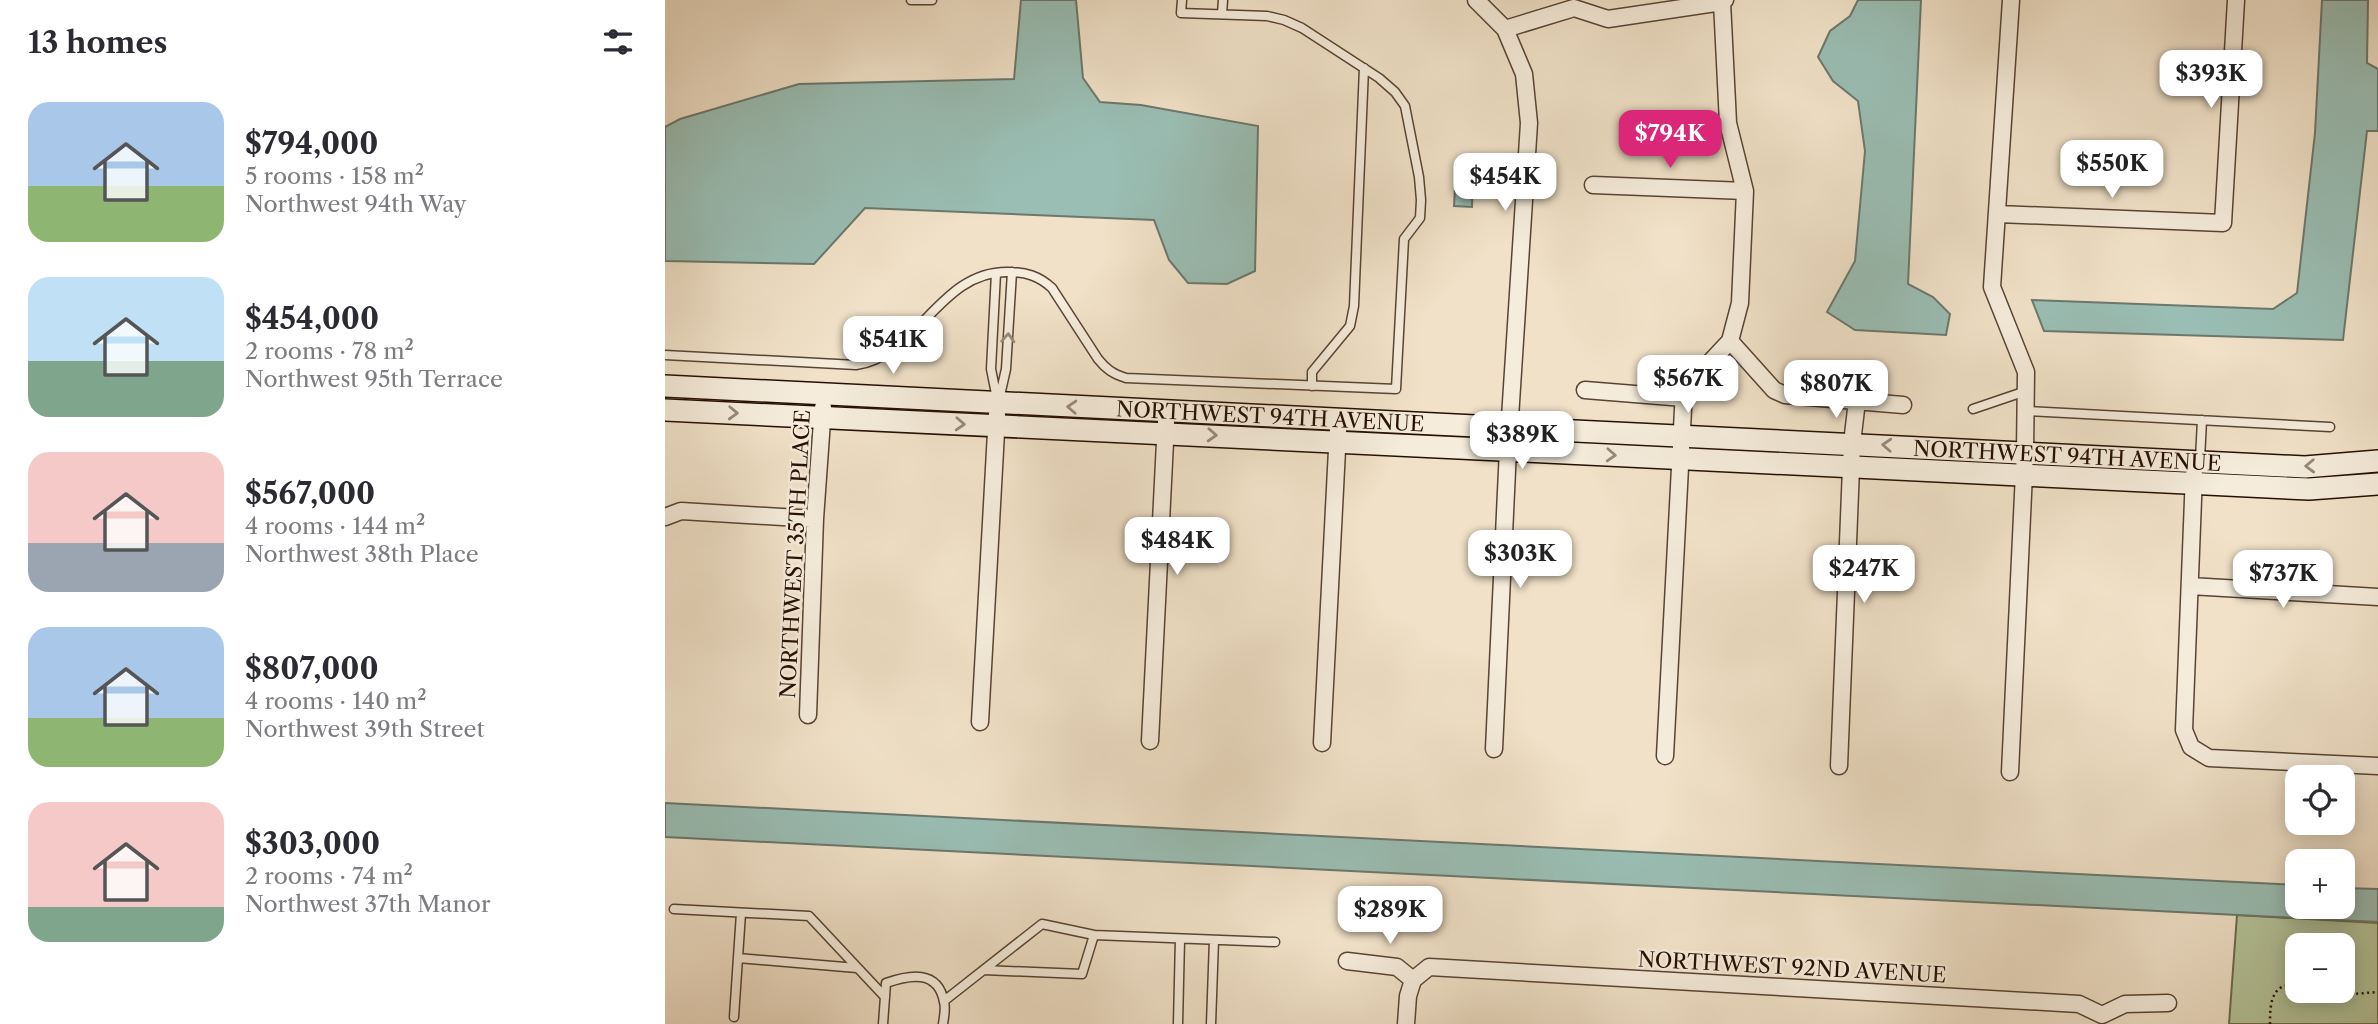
<!DOCTYPE html>
<html lang="en">
<head>
<meta charset="utf-8">
<style>
  :root { --surface:#fff; --page:#f7f7f7; --text:#2b2b33; --muted:#7c7c81; --accent:#db2777 }
  body { margin:0; font-family:"Libre Caslon Text",serif; background:var(--page); color:var(--text); height:100vh; display:flex; flex-direction:column; font-size:26px; white-space:nowrap }
  * { box-sizing:border-box; margin:0 }
  p { font-size:23px; color:var(--muted) }
  .icon { flex:none; width:38px; height:38px; fill:none; stroke:currentColor; stroke-width:2; stroke-linecap:round; stroke-linejoin:round }
  .map { position:relative; flex:1; overflow:hidden }
  .side { display:flex; flex-direction:column; background:var(--surface); width:665px }
  .side>* { flex:none }
  .tools { position:absolute; left:1620px; top:765px; display:grid; gap:14px }
  .tools a { display:grid; place-items:center; width:70px; height:70px; border-radius:14px; background:var(--surface); box-shadow:0 4px 18px #0003; font-size:35px }
  .price { position:absolute; translate:-50% -60px; padding:0 16px; border-radius:14px; background:#fff; color:#222; font-size:23px; line-height:46px; filter:drop-shadow(0 2px 4px #0008) }
  .price::after { content:''; position:absolute; left:50%; top:42px; width:21px; height:16px; margin-left:-10px; background:inherit; clip-path:polygon(0 0,100% 0,50% 100%) }
  .price.selected { background:var(--accent); color:#fff }
  ul { padding:0; list-style:none }
  li { display:flex; align-items:center; gap:21px; height:175px; padding:0 28px }
  li span { display:grid; place-items:center; flex:none; width:196px; height:140px; border-radius:21px; color:#555 }
  li>.icon { margin-inline-start:auto }
  span .icon { width:84px; height:84px; fill:#fffc; stroke-width:1 }
  li b { font-size:30px }
  h2 { display:flex; justify-content:space-between; align-items:center; height:84px; padding:0 28px; font-size:30px }
  main { display:flex; flex:1; min-height:0 }
  .map>svg:first-child { display:block }
  .green { fill:#b4c49a; stroke:#6d6a4e; stroke-width:2; fill-rule:evenodd }
  .water { fill:#9abeb4; stroke:#6c786d; stroke-width:2 }
  .lines { fill:none; stroke-linecap:round; stroke-linejoin:round }
  .lane-casing { stroke:#584434; stroke-width:11 }
  .street-casing { stroke:#584434; stroke-width:19 }
  .secondary-casing { stroke:#261003; stroke-width:24 }
  .path { stroke:#261003; stroke-width:2.5; stroke-dasharray:2 3.5; stroke-linecap:butt }
  .lane { stroke:#f5ecdb; stroke-width:8 }
  .street { stroke:#f5ecdb; stroke-width:16 }
  .secondary { stroke:#f5ecdb; stroke-width:21 }
  .oneway { stroke:#98897a }
  .labels { text-anchor:middle; dominant-baseline:central; stroke-width:5; stroke-linejoin:round; paint-order:stroke }
  .street-label { font-size:21px; fill:#261003; stroke:#f5ecdb }
</style>
</head>
<body>
<main>
<section class="side">
<h2>13 homes<svg class="icon" aria-label="filters" viewBox="0 0 24 24"><path d="M4 7h16M4 17h16"/><circle cx="9" cy="7" r="2"/><circle cx="15" cy="17" r="2"/></svg></h2>
<ul>
<li><span style="background:linear-gradient(#a9c7e8 60%,#8fb573 0)"><svg class="icon" aria-label="home" viewBox="0 0 24 24"><path d="M3 11l9-7 9 7M6 9v11h12V9"/></svg></span><div><b>$794,000</b><p>5 rooms · 158 m²</p><p>Northwest 94th Way</p></div></li>
<li><span style="background:linear-gradient(#bfe0f5 60%,#7fa58c 0)"><svg class="icon" aria-label="home" viewBox="0 0 24 24"><path d="M3 11l9-7 9 7M6 9v11h12V9"/></svg></span><div><b>$454,000</b><p>2 rooms · 78 m²</p><p>Northwest 95th Terrace</p></div></li>
<li><span style="background:linear-gradient(#f6c9c9 65%,#9aa5b1 0)"><svg class="icon" aria-label="home" viewBox="0 0 24 24"><path d="M3 11l9-7 9 7M6 9v11h12V9"/></svg></span><div><b>$567,000</b><p>4 rooms · 144 m²</p><p>Northwest 38th Place</p></div></li>
<li><span style="background:linear-gradient(#a9c7e8 65%,#8fb573 0)"><svg class="icon" aria-label="home" viewBox="0 0 24 24"><path d="M3 11l9-7 9 7M6 9v11h12V9"/></svg></span><div><b>$807,000</b><p>4 rooms · 140 m²</p><p>Northwest 39th Street</p></div></li>
<li><span style="background:linear-gradient(#f6c9c9 75%,#7fa58c 0)"><svg class="icon" aria-label="home" viewBox="0 0 24 24"><path d="M3 11l9-7 9 7M6 9v11h12V9"/></svg></span><div><b>$303,000</b><p>2 rooms · 74 m²</p><p>Northwest 37th Manor</p></div></li>
</ul>
</section>
<div class="map">
<svg width="1713" height="1024" viewBox="0 0 1713 1024">
  <rect width="100%" height="100%" fill="#f0e1c8"/>
  <filter id="stains"><feTurbulence type="fractalNoise" baseFrequency=".00286" numOctaves="4"/><feColorMatrix values="0 0 0 0 .2 0 0 0 0 .09 0 0 0 0 .02 0 0 0 .5 -.17"/></filter>
  <radialGradient id="worn" r=".72"><stop offset=".6" stop-color="#630" stop-opacity="0"/><stop offset="1" stop-color="#630" stop-opacity=".3"/></radialGradient>
  <path class="green" d="M1572,915L1713,923V1024H1564ZM1633,945H1678V990H1633Z"/>
  <path class="water" d="M356,0H411L418,78L435,102L476,105L593,126L590,271L562,284L523,283L504,260L489,220L200,208L149,264L0,261V127L15,119L134,84L349,79Z
    M1193,0H1256L1243,284L1268,297L1285,314L1281,335L1190,330L1162,312L1190,261L1200,151L1193,101L1168,81L1153,57L1165,31L1185,16Z
    M1657,0H1703L1702,63L1713,69V131H1702L1678,340L1379,331L1367,300L1608,309L1632,293L1650,133Z
    M791,172H808L807,207L789,206Z
    M0,803L1633,885V906H1678V888L1713,889V922L0,837Z"/>
  <g class="lines">
    <defs>
      <path id="lane" d="M246,0H267
        M557,14L558,0
        M331,273L326,369L332,399
        M0,355L191,365C254,356 274,271 343,272C361,272 374,276 387,288L433,359C441,369 448,374 461,378L731,389L739,239L755,218L756,200L754,177L740,106L730,92L714,78L637,28L619,20L602,16L516,13L517,0
        M647,386V372L685,326L689,306L699,68
        M334,400L341,369L347,272
        M1308,409L1361,391
        M1361,411L1665,427
        M1535,459L1537,420
        M9,909L144,916L220,997
        M429,935L610,942
        M73,958L192,968
        M279,1001L377,924L429,935L417,974L319,970
        M69,1017L76,913
        M218,1024L221,983C244,975 273,969 279,1002C281,1008 279,1017 278,1024
        M513,1024L515,939
        M546,1024L549,940"/>
      <path id="street" d="M811,0L840,29L859,74L864,123L843,449L829,749
        M840,29L909,8L943,19L1057,2
        M928,185L1080,191
        M1334,214L1558,223L1571,0
        M1065,341L1109,390L1120,395L1238,405
        M920,390L1019,398
        M1529,474L1519,730L1526,747L1544,758L1713,766
        M0,517L16,511L150,519
        M1525,586L1713,597
        M143,715L150,519L158,407
        M315,722L332,414
        M485,741L501,422
        M657,743L673,430
        M1000,756L1019,390L1065,341L1075,303L1080,191L1063,123L1057,2L1060,0
        M1174,766L1187,443L1192,401
        M1345,772L1360,452L1361,372L1327,287L1346,0
        M682,961L732,967L748,980
        M748,980L764,967L1414,1004L1437,1015L1460,1004L1503,1003
        M741,1024L743,996L748,980"/>
      <g id="secondary">
        <path id="s1" d="M0,386L1640,467L1713,461"/>
        <path d="M0,410C548,433 1096,465 1644,489L1713,484"/>
      </g>
    </defs>
    <use href="#lane" class="lane-casing"/>
    <use href="#street" class="street-casing"/>
    <use href="#secondary" class="secondary-casing"/>
    <path class="path" d="M1664,990L1688,994L1713,992
      M1605,1024C1605,1003 1606,982 1633,985"/>
    <use href="#lane" class="lane"/>
    <use href="#street" class="street"/>
    <use href="#secondary" class="secondary"/>
  </g>
  <defs><path id="oneway-chevron" d="M-2-3.5L2.5 0L-2 3.5" fill="none" stroke-width="1.6" stroke-linecap="round" stroke-linejoin="round" transform="scale(1.75)"/></defs>
  <g class="oneway">
    <use href="#oneway-chevron" transform="translate(343 338) rotate(-87)"/>
    <use href="#oneway-chevron" transform="translate(407 407) rotate(-177)"/>
    <use href="#oneway-chevron" transform="translate(68 413) rotate(2)"/>
    <use href="#oneway-chevron" transform="translate(295 424) rotate(3)"/>
    <use href="#oneway-chevron" transform="translate(547 435) rotate(3)"/>
    <use href="#oneway-chevron" transform="translate(1222 445) rotate(-177)"/>
    <use href="#oneway-chevron" transform="translate(946 455) rotate(3)"/>
    <use href="#oneway-chevron" transform="translate(1645 466) rotate(178)"/>
  </g>
  <g class="labels">
    <g class="street-label">
      <text stroke="none"><textPath href="#s1" startOffset="606">NORTHWEST 94TH AVENUE</textPath></text>
      <text stroke="none"><textPath href="#s1" startOffset="1404">NORTHWEST 94TH AVENUE</textPath></text>
      <text transform="translate(130 554) rotate(-87)">NORTHWEST 35TH PLACE</text>
      <text transform="translate(1127 967) rotate(3)">NORTHWEST 92ND AVENUE</text>
    </g>
  </g>
  <rect width="100%" height="100%" filter="url(#stains)"/>
  <rect width="100%" height="100%" fill="url(#worn)"/>
</svg>
<div class="tools">
<a><svg class="icon" aria-label="locate" viewBox="0 0 24 24"><circle cx="12" cy="12" r="6"/><path d="M12 2v4M12 18v4M2 12h4M18 12h4"/></svg></a>
<a>+</a>
<a>−</a>
</div>
<b class="price" style="left:1546px;top:110px">$393K</b>
<b class="price selected" style="left:1005px;top:170px">$794K</b>
<b class="price" style="left:1447px;top:200px">$550K</b>
<b class="price" style="left:840px;top:213px">$454K</b>
<b class="price" style="left:228px;top:376px">$541K</b>
<b class="price" style="left:1023px;top:415px">$567K</b>
<b class="price" style="left:1171px;top:420px">$807K</b>
<b class="price" style="left:857px;top:471px">$389K</b>
<b class="price" style="left:512px;top:577px">$484K</b>
<b class="price" style="left:855px;top:590px">$303K</b>
<b class="price" style="left:1199px;top:605px">$247K</b>
<b class="price" style="left:1618px;top:610px">$737K</b>
<b class="price" style="left:725px;top:946px">$289K</b>
</div>
</main>
</body>
</html>
